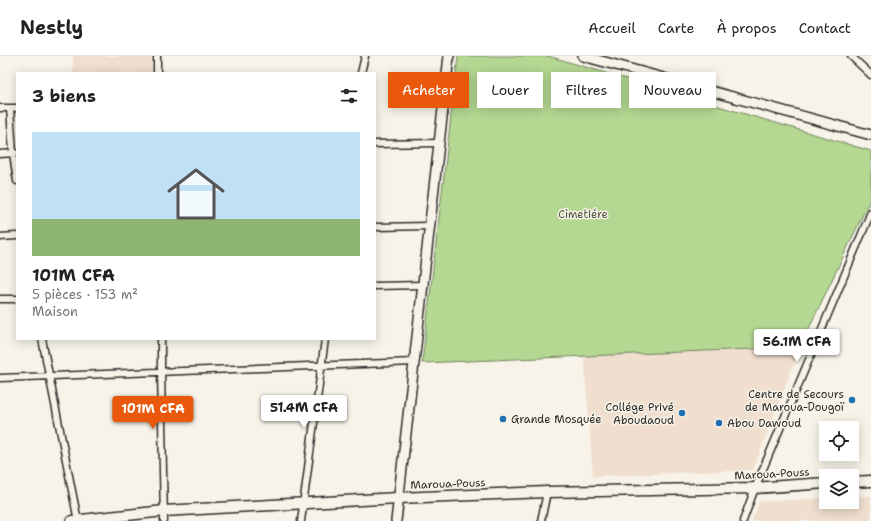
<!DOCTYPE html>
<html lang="fr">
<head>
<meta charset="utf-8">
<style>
  :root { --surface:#fff; --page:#f6f6f6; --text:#222; --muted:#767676; --line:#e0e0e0; --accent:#ea580c }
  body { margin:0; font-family:"Shantell Sans",sans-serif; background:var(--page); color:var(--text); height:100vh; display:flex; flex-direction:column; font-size:15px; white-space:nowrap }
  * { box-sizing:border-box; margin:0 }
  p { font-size:13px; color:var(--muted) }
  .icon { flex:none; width:22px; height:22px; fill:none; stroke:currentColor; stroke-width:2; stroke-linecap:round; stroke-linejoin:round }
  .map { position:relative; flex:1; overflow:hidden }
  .sheet { position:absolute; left:16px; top:16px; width:360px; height:268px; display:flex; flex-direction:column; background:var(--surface); border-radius:0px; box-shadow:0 2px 10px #0003 }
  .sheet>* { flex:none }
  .banner { position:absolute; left:388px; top:16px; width:380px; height:36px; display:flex; gap:8px }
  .tools { position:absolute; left:819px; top:365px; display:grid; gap:8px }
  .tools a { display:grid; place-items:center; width:40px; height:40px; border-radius:0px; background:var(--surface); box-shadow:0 2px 10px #0003; font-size:20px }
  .price { position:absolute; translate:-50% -34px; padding:0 9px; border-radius:4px; background:#fff; color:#222; font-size:13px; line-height:26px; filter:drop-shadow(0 1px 2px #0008) }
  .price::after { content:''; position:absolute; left:50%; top:24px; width:12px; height:9px; margin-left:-6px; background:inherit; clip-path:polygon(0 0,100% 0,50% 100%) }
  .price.active { background:var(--accent); color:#fff }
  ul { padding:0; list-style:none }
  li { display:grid; align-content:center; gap:8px; height:212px; padding:0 16px }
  li span { display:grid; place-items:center; height:124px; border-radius:0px; color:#555 }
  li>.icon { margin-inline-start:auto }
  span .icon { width:72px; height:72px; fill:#fffc; stroke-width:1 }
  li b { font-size:17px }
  h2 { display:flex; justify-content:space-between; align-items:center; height:48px; padding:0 16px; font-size:17px }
  .tag { padding:0 14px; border-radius:0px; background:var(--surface); box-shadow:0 2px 10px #0003; font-size:14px; line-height:36px }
  .tag.active { background:var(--accent); color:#fff }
  header { display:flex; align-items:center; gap:24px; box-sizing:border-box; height:56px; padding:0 20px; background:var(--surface); border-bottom:1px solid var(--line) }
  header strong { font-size:19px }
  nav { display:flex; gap:22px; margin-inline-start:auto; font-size:14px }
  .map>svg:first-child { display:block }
  .built { fill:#f0dece }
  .green { fill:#b4d791; stroke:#70815e }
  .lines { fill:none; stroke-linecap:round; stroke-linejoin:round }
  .minor-casing { stroke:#2b2b2b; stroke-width:9 }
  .secondary-casing { stroke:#2b2b2b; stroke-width:12 }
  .primary-casing { stroke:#2b2b2b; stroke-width:13 }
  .minor { stroke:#f7f3e8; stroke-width:6 }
  .secondary { stroke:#f7f3e8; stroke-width:9 }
  .primary { stroke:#f7f3e8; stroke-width:10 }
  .poi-dot { fill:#1f6fb2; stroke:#f7f3e8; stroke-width:1.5 }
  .labels { text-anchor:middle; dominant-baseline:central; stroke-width:3; stroke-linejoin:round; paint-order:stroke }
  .park-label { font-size:11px; fill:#4d5644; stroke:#f7f3e8 }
  .poi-label { font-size:11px; fill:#2b2b2b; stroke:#f7f3e8; text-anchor:end }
  .street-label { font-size:11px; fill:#2b2b2b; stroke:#f7f3e8 }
</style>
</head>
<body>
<header>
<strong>Nestly</strong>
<nav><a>Accueil</a><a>Carte</a><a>À propos</a><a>Contact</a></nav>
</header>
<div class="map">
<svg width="871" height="465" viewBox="0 0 871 465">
  <rect width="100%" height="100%" fill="#f7f3e8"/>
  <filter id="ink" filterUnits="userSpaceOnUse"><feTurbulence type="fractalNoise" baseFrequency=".025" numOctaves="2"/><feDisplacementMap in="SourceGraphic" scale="8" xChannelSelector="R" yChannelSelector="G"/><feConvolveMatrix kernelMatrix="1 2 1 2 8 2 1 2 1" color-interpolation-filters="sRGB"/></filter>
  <g filter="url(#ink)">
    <path class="built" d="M73,0H151L152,17H73Z
      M800,291L753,414L593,420L584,300Z
      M871,440V465H752L759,446L826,442V446H852V441Z"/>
    <path class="green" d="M458,0H548L871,95V142L800,291L422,307Z"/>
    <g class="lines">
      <defs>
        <path id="minor" d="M157,0V17
          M851,0L871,19
          M361,17L365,0
          M0,52H17
          M10,52L13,97L17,125
          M375,88L440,87
          M0,98L15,97
          M375,171L429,170
          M0,181L17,180
          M375,230L423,229
          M0,243H17
          M42,283L78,465
          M161,283V315L164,465
          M0,322L414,306
          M301,465L325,283
          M541,465L547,436
          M743,465L755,432L871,156"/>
        <path id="secondary" d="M583,0L871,79
          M396,465L449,0"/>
        <path id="primary" d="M852,426L871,425
          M72,465L164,455L398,442L547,436L755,432L826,427"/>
      </defs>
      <use href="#minor" class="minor-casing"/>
      <use href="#secondary" class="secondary-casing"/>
      <use href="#primary" class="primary-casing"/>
      <use href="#minor" class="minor"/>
      <use href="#secondary" class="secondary"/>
      <use href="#primary" class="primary"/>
    </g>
  </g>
  <g class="poi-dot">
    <circle cx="852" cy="344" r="4"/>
    <circle cx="682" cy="357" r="4"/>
    <circle cx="503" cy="363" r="4"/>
    <circle cx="719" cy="367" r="4"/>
  </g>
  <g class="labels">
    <g class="park-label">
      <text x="583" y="158">Cimetiére</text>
    </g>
    <g class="poi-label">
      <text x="844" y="338">Centre de Secours<tspan x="844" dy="13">de Maroua-Dougoï</tspan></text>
      <text x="674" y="351">Collége Privé<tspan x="674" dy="13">Aboudaoud</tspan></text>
      <text x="511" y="363" text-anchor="start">Grande Mosquée</text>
      <text x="727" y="367" text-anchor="start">Abou Dawoud</text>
    </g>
    <g class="street-label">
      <text transform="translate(772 418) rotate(-3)">Maroua-Pouss</text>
      <text transform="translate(448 428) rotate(-2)">Maroua-Pouss</text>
    </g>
  </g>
</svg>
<div class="tools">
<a><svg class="icon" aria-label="locate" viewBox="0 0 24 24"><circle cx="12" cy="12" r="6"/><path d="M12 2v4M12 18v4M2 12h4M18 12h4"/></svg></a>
<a><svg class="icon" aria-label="layers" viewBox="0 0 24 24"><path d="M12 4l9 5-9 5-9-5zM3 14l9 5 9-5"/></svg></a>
</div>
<b class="price" style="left:797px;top:307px">56.1M CFA</b>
<b class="price" style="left:304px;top:373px">51.4M CFA</b>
<b class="price active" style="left:153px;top:374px">101M CFA</b>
<div class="banner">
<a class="tag active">Acheter</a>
<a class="tag">Louer</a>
<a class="tag">Filtres</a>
<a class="tag">Nouveau</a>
</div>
<section class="sheet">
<h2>3 biens<svg class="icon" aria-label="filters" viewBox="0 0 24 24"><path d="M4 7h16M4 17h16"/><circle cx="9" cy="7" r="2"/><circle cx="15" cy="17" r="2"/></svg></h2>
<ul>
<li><span style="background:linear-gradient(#bfe0f5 70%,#8fb573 0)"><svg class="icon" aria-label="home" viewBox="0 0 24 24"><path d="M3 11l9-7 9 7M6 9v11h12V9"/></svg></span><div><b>101M CFA</b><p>5 pièces · 153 m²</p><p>Maison</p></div></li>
</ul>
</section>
</div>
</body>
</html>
